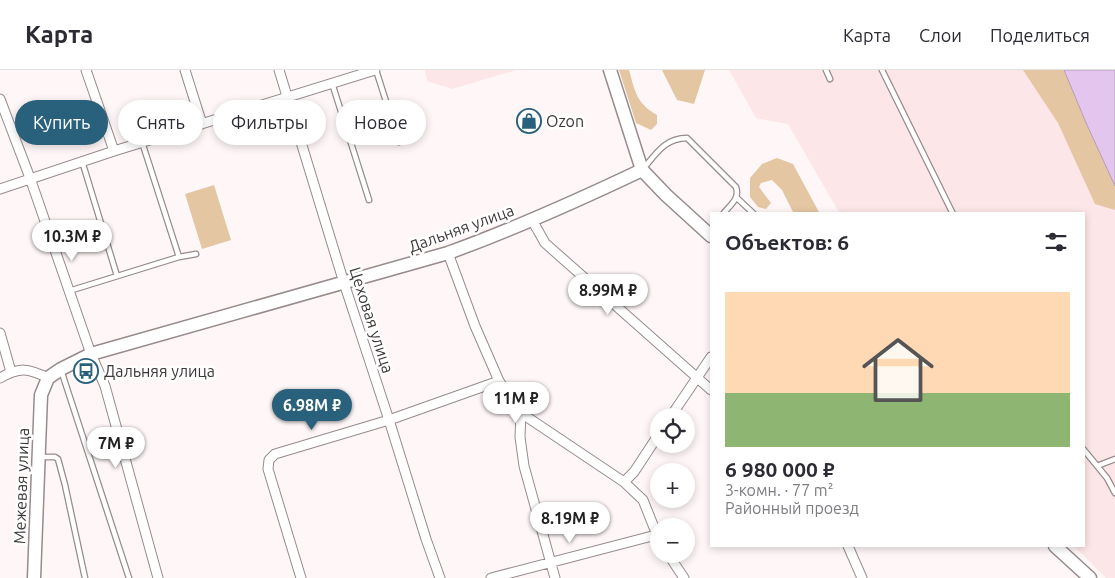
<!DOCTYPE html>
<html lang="ru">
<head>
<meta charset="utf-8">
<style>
  :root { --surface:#fff; --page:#f2f2f3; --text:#2b2b33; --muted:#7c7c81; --line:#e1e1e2; --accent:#29607b }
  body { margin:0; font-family:Ubuntu,sans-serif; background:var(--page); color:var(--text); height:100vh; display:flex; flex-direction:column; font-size:19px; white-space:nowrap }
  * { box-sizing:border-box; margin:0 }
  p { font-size:16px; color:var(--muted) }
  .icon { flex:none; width:28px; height:28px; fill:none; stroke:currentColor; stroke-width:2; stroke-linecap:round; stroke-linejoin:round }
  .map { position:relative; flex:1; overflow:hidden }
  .drawer { position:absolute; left:710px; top:142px; width:375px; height:335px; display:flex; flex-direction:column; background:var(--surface); border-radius:0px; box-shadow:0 2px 8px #0003 }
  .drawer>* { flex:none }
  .guide { position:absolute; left:15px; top:30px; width:475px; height:45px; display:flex; gap:10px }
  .tools { position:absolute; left:650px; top:338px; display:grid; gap:10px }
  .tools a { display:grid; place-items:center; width:45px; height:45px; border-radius:50%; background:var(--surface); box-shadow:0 2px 8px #0003; font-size:25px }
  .price { position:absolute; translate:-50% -42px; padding:0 11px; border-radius:18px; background:#fff; color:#222; font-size:16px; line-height:32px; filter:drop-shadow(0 1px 2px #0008) }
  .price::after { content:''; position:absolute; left:50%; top:30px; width:15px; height:11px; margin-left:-8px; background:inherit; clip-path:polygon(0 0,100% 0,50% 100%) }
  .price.selected { background:var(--accent); color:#fff }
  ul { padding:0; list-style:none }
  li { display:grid; align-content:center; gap:10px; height:265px; padding:0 15px }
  li span { display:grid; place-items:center; height:155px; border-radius:0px; color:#555 }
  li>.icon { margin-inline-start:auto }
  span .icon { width:90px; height:90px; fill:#fffc; stroke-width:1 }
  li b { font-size:21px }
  h2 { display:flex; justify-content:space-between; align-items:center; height:60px; padding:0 15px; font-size:21px }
  .tag { padding:0 18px; border-radius:22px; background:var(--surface); box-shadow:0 2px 8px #0003; font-size:18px; line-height:45px }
  .tag.selected { background:var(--accent); color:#fff }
  header { display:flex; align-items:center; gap:30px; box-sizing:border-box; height:70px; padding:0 25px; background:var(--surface); border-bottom:1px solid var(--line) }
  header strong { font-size:24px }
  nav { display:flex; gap:28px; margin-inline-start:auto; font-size:18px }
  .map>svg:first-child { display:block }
  .built { fill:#fce6e7 }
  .green { fill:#e4c6a2 }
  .water { fill:#e4c5ee; stroke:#b29bb7 }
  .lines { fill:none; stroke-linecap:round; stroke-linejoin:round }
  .lane-casing { stroke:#978b8c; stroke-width:7 }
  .street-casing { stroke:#978b8c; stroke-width:11 }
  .secondary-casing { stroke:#978b8c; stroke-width:15 }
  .lane { stroke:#fff; stroke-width:4.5 }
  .street { stroke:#fff; stroke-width:9 }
  .secondary { stroke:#fff; stroke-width:12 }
  .labels { text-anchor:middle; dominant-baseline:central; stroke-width:5; stroke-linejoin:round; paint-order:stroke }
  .poi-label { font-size:16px; fill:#3d3838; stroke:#fff; text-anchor:start }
  .street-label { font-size:16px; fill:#3d3838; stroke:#fff }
</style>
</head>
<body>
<header>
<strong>Карта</strong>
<nav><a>Карта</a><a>Слои</a><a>Поделиться</a></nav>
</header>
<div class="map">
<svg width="1115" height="508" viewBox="0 0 1115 508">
  <rect width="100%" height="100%" fill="#fff7f7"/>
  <path class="built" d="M425,0H516L452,19L427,11Z
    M729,0H1031L1115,134V508H1106L1074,476H1084V144H840L788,54L756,48Z"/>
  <path class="green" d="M619,0H629C635,21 636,33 657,45V54L651,60L636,53Z
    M662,0H705L694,34L677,30Z
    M1023,0H1064L1087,55L1115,116V140L1095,134L1058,53Z
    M777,88L793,94L820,144H794L782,120L772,110L761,113L759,117L771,133L766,139L758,137L750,127V108L762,94Z
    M214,115L231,170L202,179L185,124Z"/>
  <path class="water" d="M1064,0H1115V116L1087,55Z"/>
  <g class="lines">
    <defs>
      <path id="lane" d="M376,0L399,72
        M826,0L830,9
        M882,0L953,144
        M332,13L369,130
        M142,72L179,187
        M82,91L117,206
        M643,99C656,84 665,68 687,68L736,117C740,129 730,135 723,144
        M737,128L754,144
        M69,221L179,187L196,184
        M61,300L129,508
        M1084,380L1107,408L1115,423
        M39,387H55L58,389L65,415L85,508
        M1097,396L1115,389"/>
      <path id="street" d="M86,0L114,81
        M185,0L202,54
        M279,0L344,213L389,350L426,469L440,508
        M0,29L30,108L91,284L105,316L158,508
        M0,119L114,81L375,0
        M532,150L545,173L711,320
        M448,183L475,256L499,311L521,343L624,412L643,430L659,470
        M0,263L11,302
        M0,308C20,297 28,298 48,308
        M521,343L520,367L524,396L555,508
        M671,346L711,287
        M624,412L634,402L659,364
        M848,476L862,508
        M668,484L684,508
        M301,508L268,399L269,390L275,384L389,350L499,311
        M491,508L656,465"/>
      <path id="secondary" d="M610,0L642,100L666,125L711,166
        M1055,476L1090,508
        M34,508L41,325L48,308L61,299L91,284L448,183C514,159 579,130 642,100"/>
    </defs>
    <use href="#lane" class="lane-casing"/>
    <use href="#street" class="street-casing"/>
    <use href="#secondary" class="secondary-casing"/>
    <use href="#lane" class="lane"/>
    <use href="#street" class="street"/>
    <use href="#secondary" class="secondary"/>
  </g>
  <defs>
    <symbol id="shop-ring" viewBox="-11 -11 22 22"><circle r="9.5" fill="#fff" stroke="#29607b" stroke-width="1.5"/><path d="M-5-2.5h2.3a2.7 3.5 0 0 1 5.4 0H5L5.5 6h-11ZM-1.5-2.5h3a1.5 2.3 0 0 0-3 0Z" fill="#29607b"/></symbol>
    <symbol id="bus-ring" viewBox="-11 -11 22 22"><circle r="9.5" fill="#fff" stroke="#29607b" stroke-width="1.5"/><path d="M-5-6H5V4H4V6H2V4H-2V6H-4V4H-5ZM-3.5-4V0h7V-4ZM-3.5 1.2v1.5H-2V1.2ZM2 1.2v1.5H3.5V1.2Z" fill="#29607b"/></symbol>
  </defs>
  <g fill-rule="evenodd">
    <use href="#shop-ring" x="515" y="37" width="28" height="28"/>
    <use href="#bus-ring" x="72" y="287" width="28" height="28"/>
  </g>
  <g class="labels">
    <g class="poi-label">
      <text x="546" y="51">Ozon</text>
      <text x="104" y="301">Дальняя улица</text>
    </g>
    <g class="street-label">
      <text transform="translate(461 158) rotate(-20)">Дальняя улица</text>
      <text transform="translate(372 250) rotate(72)">Цеховая улица</text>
      <text transform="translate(21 416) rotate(-88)">Межевая улица</text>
    </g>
  </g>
</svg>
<div class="tools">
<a><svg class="icon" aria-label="locate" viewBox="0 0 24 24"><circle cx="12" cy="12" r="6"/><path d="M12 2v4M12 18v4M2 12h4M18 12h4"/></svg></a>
<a>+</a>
<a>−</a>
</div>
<b class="price" style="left:72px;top:192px">10.3M ₽</b>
<b class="price" style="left:608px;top:246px">8.99M ₽</b>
<b class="price" style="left:516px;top:354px">11M ₽</b>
<b class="price selected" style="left:312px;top:361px">6.98M ₽</b>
<b class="price" style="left:116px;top:399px">7M ₽</b>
<b class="price" style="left:570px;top:474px">8.19M ₽</b>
<div class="guide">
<a class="tag selected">Купить</a>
<a class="tag">Снять</a>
<a class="tag">Фильтры</a>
<a class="tag">Новое</a>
</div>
<section class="drawer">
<h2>Объектов: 6<svg class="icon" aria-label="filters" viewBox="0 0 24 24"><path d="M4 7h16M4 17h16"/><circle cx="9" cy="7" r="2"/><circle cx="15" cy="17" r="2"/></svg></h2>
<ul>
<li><span style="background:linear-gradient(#ffd9b3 65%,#8fb573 0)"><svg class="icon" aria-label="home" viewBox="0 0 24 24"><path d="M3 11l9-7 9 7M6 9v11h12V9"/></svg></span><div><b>6 980 000 ₽</b><p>3-комн. · 77 m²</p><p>Районный проезд</p></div></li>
</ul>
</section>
</div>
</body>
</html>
